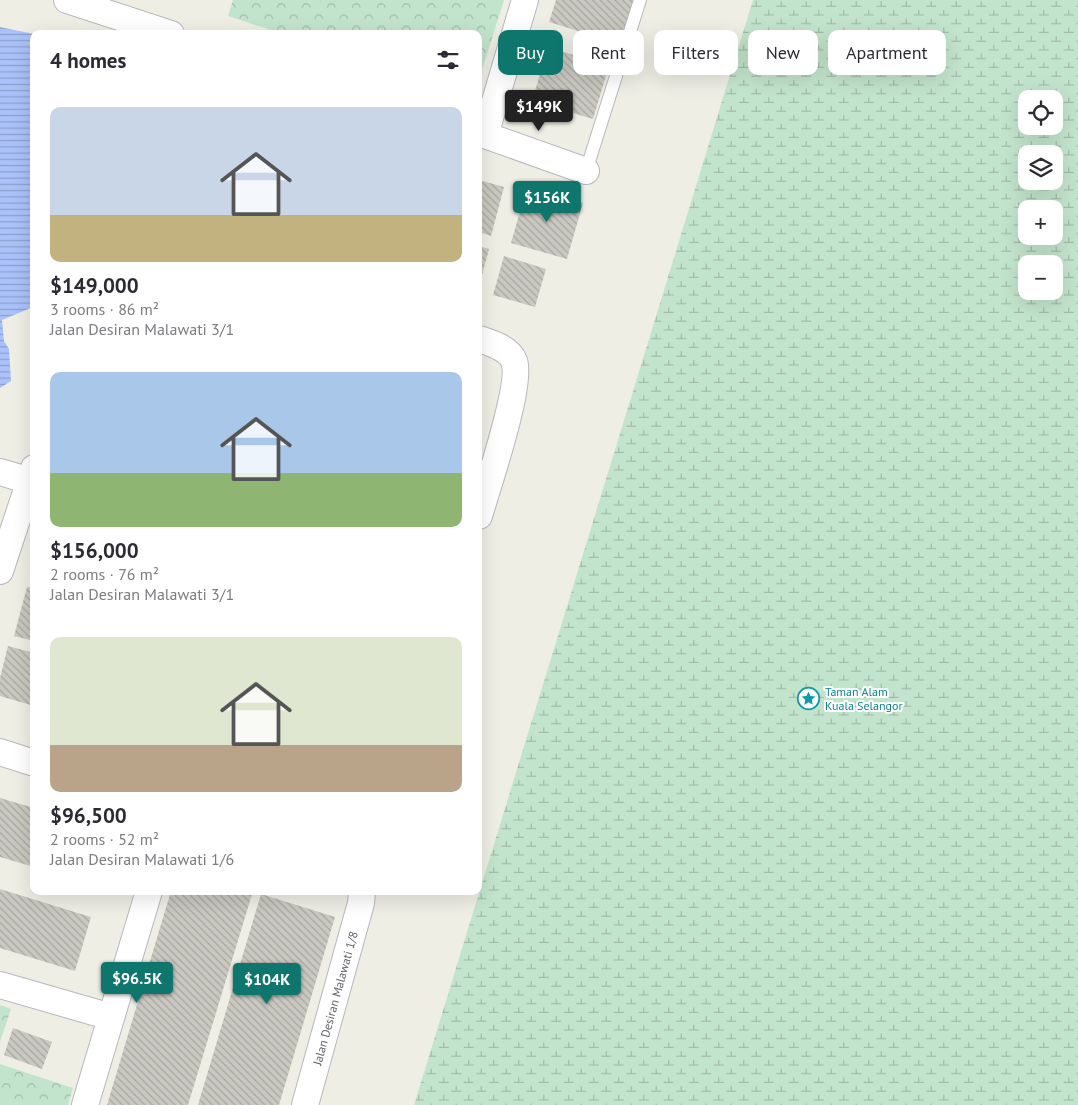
<!DOCTYPE html>
<html lang="en">
<head>
<meta charset="utf-8">
<style>
  :root { --surface:#fff; --page:#f2f2f3; --text:#2b2b33; --muted:#7c7c81; --accent:#0f766e }
  body { margin:0; font-family:"PT Sans",sans-serif; background:var(--page); color:var(--text); height:100vh; display:flex; flex-direction:column; font-size:19px; white-space:nowrap }
  * { box-sizing:border-box; margin:0 }
  p { font-size:16px; color:var(--muted) }
  .icon { flex:none; width:28px; height:28px; fill:none; stroke:currentColor; stroke-width:2; stroke-linecap:round; stroke-linejoin:round }
  .map { position:relative; flex:1; overflow:hidden }
  .details { position:absolute; left:30px; top:30px; width:452px; height:865px; display:flex; flex-direction:column; background:var(--surface); border-radius:10px; box-shadow:0 5px 20px #0002 }
  .details>* { flex:none }
  .banner { position:absolute; left:498px; top:30px; width:475px; height:45px; display:flex; gap:10px }
  .tools { position:absolute; left:1018px; top:90px; display:grid; gap:10px }
  .tools a { display:grid; place-items:center; width:45px; height:45px; border-radius:10px; background:var(--surface); box-shadow:0 5px 20px #0002; font-size:25px }
  .price { position:absolute; translate:-50% -42px; padding:0 11px; border-radius:5px; background:var(--accent); color:#fff; font-size:16px; line-height:32px; filter:drop-shadow(0 1px 2px #0008) }
  .price::after { content:''; position:absolute; left:50%; top:30px; width:15px; height:11px; margin-left:-8px; background:inherit; clip-path:polygon(0 0,100% 0,50% 100%) }
  .price.selected { background:#222; color:#fff }
  ul { padding:0; list-style:none }
  li { display:grid; align-content:center; gap:10px; height:265px; padding:0 20px }
  li span { display:grid; place-items:center; height:155px; border-radius:10px; color:#555 }
  li>.icon { margin-inline-start:auto }
  span .icon { width:90px; height:90px; fill:#fffc; stroke-width:1 }
  li b { font-size:21px }
  h2 { display:flex; justify-content:space-between; align-items:center; height:60px; padding:0 20px; font-size:21px }
  .chip { padding:0 18px; border-radius:10px; background:var(--surface); box-shadow:0 5px 20px #0002; font-size:18px; line-height:45px }
  .chip.selected { background:var(--accent); color:#fff }
  .map>svg:first-child { display:block }
  .forest { fill:url(#forest-crowns) }
  .wetland { fill:url(#wetland-marsh); fill-rule:evenodd }
  .water { fill:url(#water-rules) }
  .building { fill:url(#building-back-hatch) }
  .lines { fill:none; stroke-linecap:round; stroke-linejoin:round }
  .service-casing { stroke:#b7b8be; stroke-width:14 }
  .minor-casing { stroke:#b7b8be; stroke-width:28 }
  .service { stroke:#fff; stroke-width:12 }
  .minor { stroke:#fff; stroke-width:26 }
  .labels { text-anchor:middle; dominant-baseline:central; stroke-width:4; stroke-linejoin:round; paint-order:stroke }
  .culture-label { font-size:12px; fill:#0d838f; stroke:#fff; text-anchor:start }
  .street-label { font-size:12px; fill:#5d5e64; stroke:#fff }
</style>
</head>
<body>
<div class="map">
<svg width="1078" height="1105" viewBox="0 0 1078 1105">
  <defs>
    <pattern id="forest-crowns" width="20" height="18" patternUnits="userSpaceOnUse" patternTransform="scale(1.25)"><rect width="20" height="18" fill="#c3e4cc"/><path d="M2 6a3 3 0 1 1 6 0M12 15a3 3 0 1 1 6 0" fill="none" stroke="#a2bca9"/></pattern>
    <pattern id="wetland-marsh" width="20" height="14" patternUnits="userSpaceOnUse" patternTransform="scale(1.25)"><rect width="20" height="14" fill="#c3e4cc"/><path d="M1 5h8M5 5V1M11 12h8M15 12V8" fill="none" stroke="#a2bca9"/></pattern>
    <pattern id="water-rules" width="6" height="5" patternUnits="userSpaceOnUse" patternTransform="scale(1.25)"><rect width="6" height="5" fill="#aac2f9"/><path d="M0 2.5h6" fill="none" stroke="#8ea1cd"/></pattern>
    <pattern id="building-back-hatch" width="6" height="6" patternUnits="userSpaceOnUse" patternTransform="scale(1.25)"><rect width="6" height="6" fill="#cac9c1"/><path d="M-1 5l2 2M0 0l6 6M5-1l2 2" fill="none" stroke="#a7a6a0"/></pattern>
  </defs>
  <rect width="100%" height="100%" fill="#eeeee5"/>
  <path class="forest" d="M233,0H504L479,80V34H283L228,16Z
    M0,1005L11,1009L0,1042Z
    M0,1064L73,1088L68,1105H0Z"/>
  <path class="wetland" d="M753,0H1078V1105H414ZM1026,99H1054V126H1026ZM1026,154H1054V181H1026ZM1026,209H1054V236H1026ZM1026,264H1054V291H1026Z"/>
  <path class="water" d="M0,27L34,34V305L33,307L2,320L4,341L9,349L11,381L0,388Z"/>
  <path class="building" d="M556,0H634L620,44L549,22Z
    M548,47L609,66L593,119L532,101Z
    M479,180L504,187L491,236L479,232Z
    M527,187L583,203L567,259L511,243Z
    M479,246L489,249L479,286Z
    M504,256L546,269L535,307L493,295Z
    M27,587L34,588V641L14,636Z
    M8,646L34,653V706L0,696V678Z
    M0,798L34,808V867L0,857Z
    M0,889L91,917L75,971L0,948Z
    M171,891H253L188,1105H107Z
    M261,894L335,917L279,1105H198Z
    M13,1028L52,1042L42,1069L4,1055Z"/>
  <g class="lines">
    <defs>
      <path id="service" d="M586,171L640,0"/>
      <g id="minor">
        <path d="M67,0L171,34"/>
        <path d="M479,133L586,171"/>
        <path d="M485,135L525,0"/>
        <path d="M479,339C491,343 509,348 514,361C523,383 487,488 479,516"/>
        <path d="M0,472L30,481"/>
        <path d="M0,571L34,468"/>
        <path d="M0,752L34,763"/>
        <path d="M0,985L111,1017"/>
        <path d="M85,1105L149,891"/>
        <path id="s1" d="M305,1105L361,903L362,891"/>
      </g>
    </defs>
    <use href="#service" class="service-casing"/>
    <use href="#minor" class="minor-casing"/>
    <use href="#service" class="service"/>
    <use href="#minor" class="minor"/>
  </g>
  <defs>
    <symbol id="sight-ring" viewBox="-11 -11 22 22"><circle r="9.5" fill="#fff" stroke="#0f9aa8" stroke-width="1.5"/><path d="M0-6L1.8-2.2L6-1.7L2.9 1.2L3.7 5.4L0 3.3L-3.7 5.4L-2.9 1.2L-6-1.7L-1.8-2.2Z" fill="#0f9aa8"/></symbol>
  </defs>
  <g fill-rule="evenodd">
    <use href="#sight-ring" x="796" y="686" width="25" height="25"/>
  </g>
  <g class="labels">
    <g class="culture-label">
      <text x="825" y="691">Taman Alam<tspan x="825" dy="14">Kuala Selangor</tspan></text>
    </g>
    <g class="street-label">
      <text stroke="none"><textPath href="#s1" startOffset="111">Jalan Desiran Malawati 1/8</textPath></text>
    </g>
  </g>
</svg>
<div class="tools">
<a><svg class="icon" aria-label="locate" viewBox="0 0 24 24"><circle cx="12" cy="12" r="6"/><path d="M12 2v4M12 18v4M2 12h4M18 12h4"/></svg></a>
<a><svg class="icon" aria-label="layers" viewBox="0 0 24 24"><path d="M12 4l9 5-9 5-9-5zM3 14l9 5 9-5"/></svg></a>
<a>+</a>
<a>−</a>
</div>
<b class="price selected" style="left:539px;top:132px">$149K</b>
<b class="price" style="left:547px;top:223px">$156K</b>
<b class="price" style="left:137px;top:1004px">$96.5K</b>
<b class="price" style="left:267px;top:1005px">$104K</b>
<div class="banner">
<a class="chip selected">Buy</a>
<a class="chip">Rent</a>
<a class="chip">Filters</a>
<a class="chip">New</a>
<a class="chip">Apartment</a>
</div>
<section class="details">
<h2>4 homes<svg class="icon" aria-label="filters" viewBox="0 0 24 24"><path d="M4 7h16M4 17h16"/><circle cx="9" cy="7" r="2"/><circle cx="15" cy="17" r="2"/></svg></h2>
<ul>
<li><span style="background:linear-gradient(#c9d6e8 70%,#c2b280 0)"><svg class="icon" aria-label="home" viewBox="0 0 24 24"><path d="M3 11l9-7 9 7M6 9v11h12V9"/></svg></span><div><b>$149,000</b><p>3 rooms · 86 m²</p><p>Jalan Desiran Malawati 3/1</p></div></li>
<li><span style="background:linear-gradient(#a9c7e8 65%,#8fb573 0)"><svg class="icon" aria-label="home" viewBox="0 0 24 24"><path d="M3 11l9-7 9 7M6 9v11h12V9"/></svg></span><div><b>$156,000</b><p>2 rooms · 76 m²</p><p>Jalan Desiran Malawati 3/1</p></div></li>
<li><span style="background:linear-gradient(#dfe7d0 70%,#b9a48a 0)"><svg class="icon" aria-label="home" viewBox="0 0 24 24"><path d="M3 11l9-7 9 7M6 9v11h12V9"/></svg></span><div><b>$96,500</b><p>2 rooms · 52 m²</p><p>Jalan Desiran Malawati 1/6</p></div></li>
</ul>
</section>
</div>
</body>
</html>
